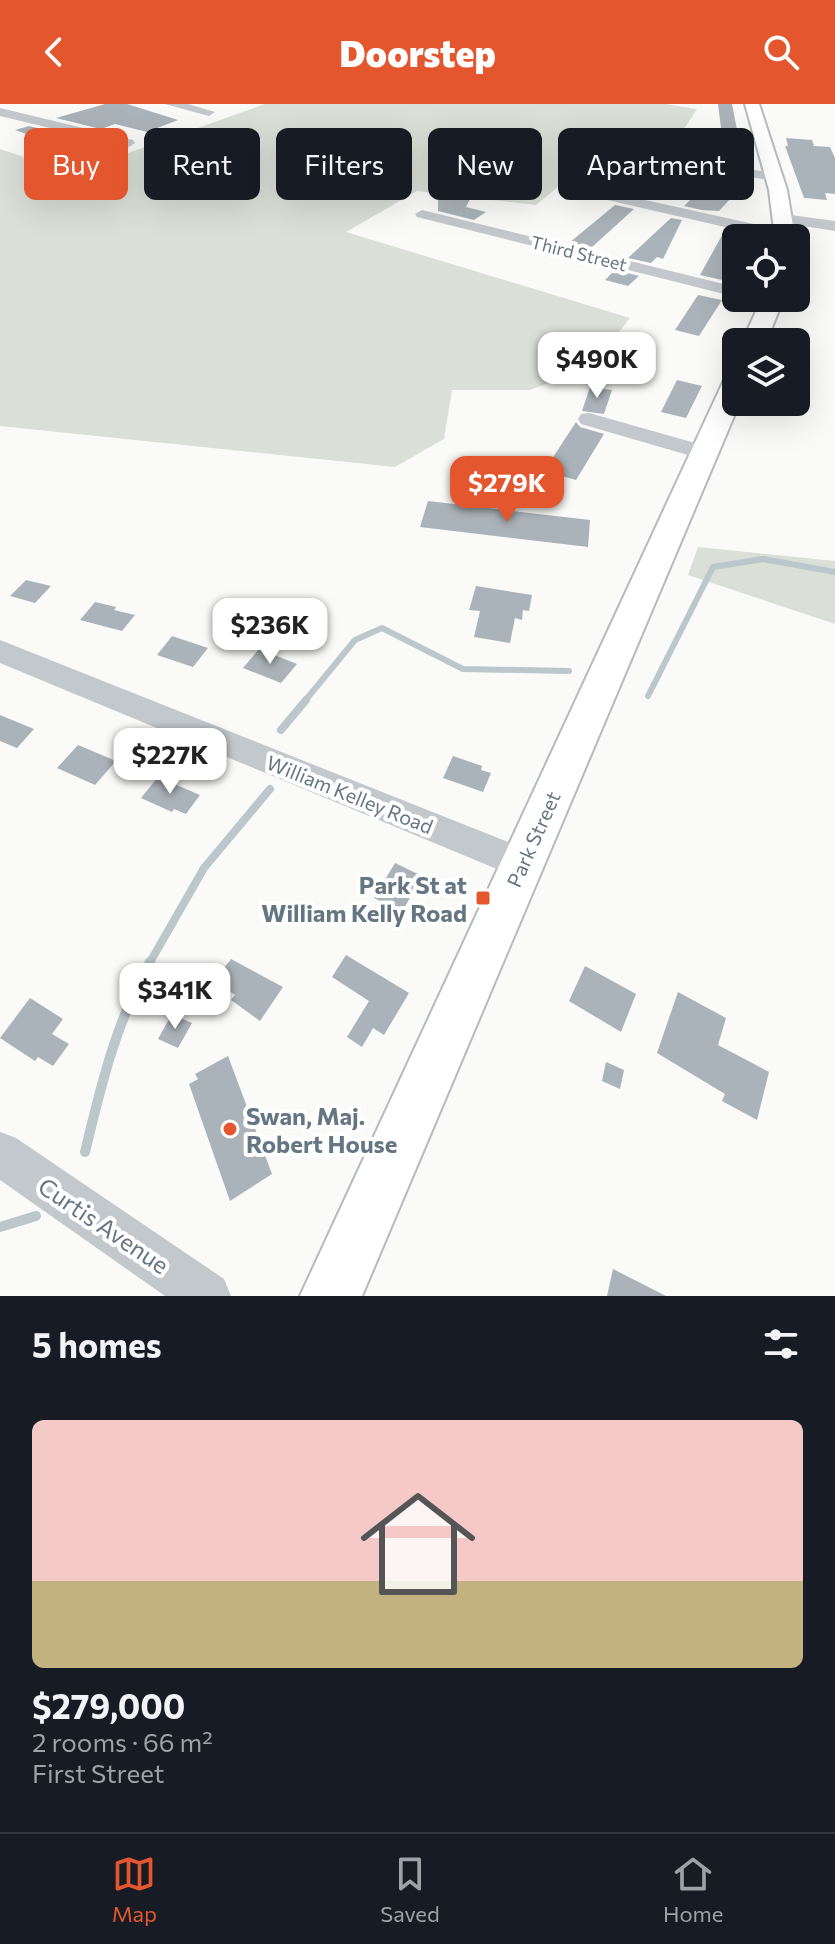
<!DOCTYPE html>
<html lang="en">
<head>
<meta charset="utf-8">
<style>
  :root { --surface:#171b24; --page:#242831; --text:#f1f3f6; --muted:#9ea1a6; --line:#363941; --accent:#e4572e }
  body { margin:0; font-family:Commissioner,sans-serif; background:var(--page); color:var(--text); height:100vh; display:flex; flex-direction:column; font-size:30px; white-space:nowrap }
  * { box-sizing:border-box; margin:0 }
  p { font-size:26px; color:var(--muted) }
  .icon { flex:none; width:44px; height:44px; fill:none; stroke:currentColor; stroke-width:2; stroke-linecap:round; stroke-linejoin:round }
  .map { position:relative; height:1192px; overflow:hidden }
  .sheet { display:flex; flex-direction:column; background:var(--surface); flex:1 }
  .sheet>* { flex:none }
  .hud { position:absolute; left:24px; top:24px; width:788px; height:72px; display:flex; gap:16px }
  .controls { position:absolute; left:722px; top:120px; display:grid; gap:16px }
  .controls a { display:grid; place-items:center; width:88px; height:88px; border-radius:12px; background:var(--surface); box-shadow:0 8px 32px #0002; font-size:40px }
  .price { position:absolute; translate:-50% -68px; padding:0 18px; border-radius:16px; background:#fff; color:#222; font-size:26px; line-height:52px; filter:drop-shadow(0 2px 4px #0008) }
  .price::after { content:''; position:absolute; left:50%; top:48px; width:24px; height:18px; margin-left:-12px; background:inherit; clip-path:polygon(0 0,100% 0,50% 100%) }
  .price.selected { background:var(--accent); color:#fff }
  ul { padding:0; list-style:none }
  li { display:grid; align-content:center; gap:16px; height:424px; padding:0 32px }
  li+li { border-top:2px solid var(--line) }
  li span { display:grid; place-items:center; height:248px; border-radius:12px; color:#555 }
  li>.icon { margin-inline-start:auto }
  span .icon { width:144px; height:144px; fill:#fffc; stroke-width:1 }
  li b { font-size:34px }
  h2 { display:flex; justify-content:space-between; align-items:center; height:96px; padding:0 32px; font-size:34px }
  .pill { padding:0 28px; border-radius:12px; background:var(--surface); box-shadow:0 8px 32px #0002; font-size:28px; line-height:72px }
  .pill.selected { background:var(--accent); color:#fff }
  header { display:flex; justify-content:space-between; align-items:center; height:104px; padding:0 32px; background:var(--accent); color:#fff; font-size:36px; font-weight:800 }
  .tab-bar { display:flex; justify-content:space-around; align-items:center; height:112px; border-top:2px solid var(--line); background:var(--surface); font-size:22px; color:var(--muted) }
  .tab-bar a { display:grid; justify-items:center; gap:4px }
  .tab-bar .selected { color:var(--accent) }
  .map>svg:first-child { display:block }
  .green { fill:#dadfd7 }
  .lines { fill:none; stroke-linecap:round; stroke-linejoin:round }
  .stream-far2 { stroke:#bbc7cb; stroke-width:6 }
  .stream-far1 { stroke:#bbc7cb; stroke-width:8 }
  .stream { stroke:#bbc7cb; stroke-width:10 }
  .building { fill:#aab3b9 }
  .major-casing { stroke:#b5babe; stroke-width:4 }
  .minor { fill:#c3c8cc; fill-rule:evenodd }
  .major { fill:#fff; fill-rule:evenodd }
  .poi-dot { fill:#e4572e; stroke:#fff; stroke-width:3 }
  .labels { text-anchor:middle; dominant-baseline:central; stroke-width:8; stroke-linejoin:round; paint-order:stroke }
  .far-street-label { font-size:18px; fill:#657683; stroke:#fff }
  .street-label { font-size:20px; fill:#657683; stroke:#fff }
  .near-poi-label { font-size:24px; font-weight:bold; fill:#657683; stroke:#fff; text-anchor:end }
  .near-street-label { font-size:24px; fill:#657683; stroke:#fff }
</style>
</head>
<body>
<header><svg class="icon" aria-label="back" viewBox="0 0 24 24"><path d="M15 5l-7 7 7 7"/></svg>Doorstep<svg class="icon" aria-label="search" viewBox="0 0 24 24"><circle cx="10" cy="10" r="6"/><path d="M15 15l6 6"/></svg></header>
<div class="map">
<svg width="835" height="1192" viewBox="0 0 835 1192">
  <rect width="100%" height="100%" fill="#fafaf8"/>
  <path class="green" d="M265,0H665L697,5L682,28L623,29L536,101L417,87L346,128L630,214L591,263L530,286H452L444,335L395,363L0,322V45L72,69Z
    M698,443L835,457V520L688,471Z"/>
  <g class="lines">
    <path class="stream-far2" d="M648,592L713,463L763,455L835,468
      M304,598L355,536L382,524L463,565L569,567"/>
    <path class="stream-far1" d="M281,626L306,596
      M149,860L204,764L270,685"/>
    <path class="stream" d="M85,1048C101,981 116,918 150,858
      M0,1123L36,1112"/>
  </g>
  <path class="building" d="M105,0H127L178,16L147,28L115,20L101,25L56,14Z
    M718,0H732L744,61L685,52L698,41L718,43V39L723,40Z
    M29,22L77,34L57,41L15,26Z
    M786,34L812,36L814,42L830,43L835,54V90L825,89L827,96L804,94L785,42H788Z
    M671,63L746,75V78L719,107L702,106L684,102L691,95L666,67Z
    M438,89H473L466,103L486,108L474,116L438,107Z
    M615,101L634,105L591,144L569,139Z
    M671,114L682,116L663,155L657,153L651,159L628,154Z
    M725,126L744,130L736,134V158L722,176L700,171Z
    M615,166L639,172L628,182L605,176Z
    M698,191L722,196L699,232L675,226Z
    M677,276L702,282L686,314L661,308Z
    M590,283L612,286L604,310L582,307Z
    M576,318L580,323L604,330L576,376L544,367Z
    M428,397L590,416L588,443L420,423Z
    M26,476L51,482L35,499L10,492Z
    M476,482L532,491L529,507L523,506L522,516L515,514L510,539L474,533L480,507L469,506Z
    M95,498L116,503L114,506L135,511L122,527L80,516Z
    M172,532L208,544L193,563L157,551Z
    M259,545L297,560L281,579L243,564Z
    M0,611L34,625L17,644L0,637Z
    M78,641L116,657L95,681L57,664Z
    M453,652L482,662L481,666L491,669L483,688L443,674Z
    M158,673L200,691L186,710L174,705L172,708L141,694Z
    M395,759L422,772L402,808L374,794Z
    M346,851L409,889L384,931L373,924L362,943L347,933L369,897L332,873Z
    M231,855L283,883L260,917L231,896L235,891L214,877Z
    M585,862L636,890L621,928L569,897Z
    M678,888L726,914L718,941L769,968L757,1016L722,997L725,990L657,949Z
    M30,894L63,915L52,930L69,940L53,962L38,953L35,957L0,934Z
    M172,910L192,919L178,944L158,935Z
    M228,952L272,1070L230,1097L189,980L198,975L195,970Z
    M606,958L624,966L620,985L602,977Z
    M613,1165L666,1192H607Z"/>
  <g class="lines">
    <defs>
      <path id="major" d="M745,0H759L787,86L795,134H775L769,86Z
        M762,194H784L766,238H742Z
        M736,270V298H740L362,1192H300L723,278L727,273Z"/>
    </defs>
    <use href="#major" class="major-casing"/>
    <path class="minor" d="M165,0H188L215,8L209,12Z
      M0,4L133,36L135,39L129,43L0,12Z
      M669,52L774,69L781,73L774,77L664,59V53Z
      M595,85L785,127L793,132L773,134L590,92V86Z
      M422,106L736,183V193L417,113L415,110Z
      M783,110L835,117V127L778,118V112Z
      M589,309L713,344L716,349L705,356L581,320L578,315L581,310Z
      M0,536L533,748L539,759L533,770L521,775L509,770L0,559Z
      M0,1028L16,1034L224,1175L231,1192H165L0,1076Z"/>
    <use href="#major" class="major"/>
  </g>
  <g class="poi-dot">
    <rect x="475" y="786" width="16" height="16" rx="4"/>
    <circle cx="230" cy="1025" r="8"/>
  </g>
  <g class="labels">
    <g class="far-street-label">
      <text transform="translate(579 149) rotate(14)">Third Street</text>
    </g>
    <g class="street-label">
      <text transform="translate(350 690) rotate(22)">William Kelley Road</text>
      <text transform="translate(533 735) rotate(-66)">Park Street</text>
    </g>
    <g class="near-poi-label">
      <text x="467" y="780">Park St at<tspan x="467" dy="28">William Kelly Road</tspan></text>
      <text x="246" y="1011" text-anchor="start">Swan, Maj.<tspan x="246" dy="28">Robert House</tspan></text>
    </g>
    <g class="near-street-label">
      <text transform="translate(104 1121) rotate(34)">Curtis Avenue</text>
    </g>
  </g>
</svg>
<div class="controls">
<a><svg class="icon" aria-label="locate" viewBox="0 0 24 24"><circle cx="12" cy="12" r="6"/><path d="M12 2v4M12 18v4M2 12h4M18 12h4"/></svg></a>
<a><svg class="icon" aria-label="layers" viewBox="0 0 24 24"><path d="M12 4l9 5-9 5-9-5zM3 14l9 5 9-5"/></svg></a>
</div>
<b class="price" style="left:597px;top:296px">$490K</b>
<b class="price selected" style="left:507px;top:420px">$279K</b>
<b class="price" style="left:270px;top:562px">$236K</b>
<b class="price" style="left:170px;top:692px">$227K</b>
<b class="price" style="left:175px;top:927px">$341K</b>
<div class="hud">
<a class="pill selected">Buy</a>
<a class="pill">Rent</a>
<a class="pill">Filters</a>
<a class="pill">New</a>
<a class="pill">Apartment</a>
</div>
</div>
<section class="sheet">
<h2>5 homes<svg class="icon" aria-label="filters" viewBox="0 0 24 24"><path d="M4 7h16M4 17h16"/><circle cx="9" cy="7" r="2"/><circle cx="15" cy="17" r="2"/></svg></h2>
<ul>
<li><span style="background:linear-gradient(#f6c9c9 65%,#c2b280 0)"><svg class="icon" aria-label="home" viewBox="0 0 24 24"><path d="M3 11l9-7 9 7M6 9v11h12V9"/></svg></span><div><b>$279,000</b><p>2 rooms · 66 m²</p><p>First Street</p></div></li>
</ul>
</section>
<nav class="tab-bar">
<a class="selected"><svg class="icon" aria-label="map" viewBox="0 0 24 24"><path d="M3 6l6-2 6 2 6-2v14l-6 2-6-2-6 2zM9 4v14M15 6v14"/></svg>Map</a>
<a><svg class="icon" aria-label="saved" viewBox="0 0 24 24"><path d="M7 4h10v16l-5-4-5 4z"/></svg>Saved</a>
<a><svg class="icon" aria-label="home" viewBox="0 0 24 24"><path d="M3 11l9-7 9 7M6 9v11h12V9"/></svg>Home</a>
</nav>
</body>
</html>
